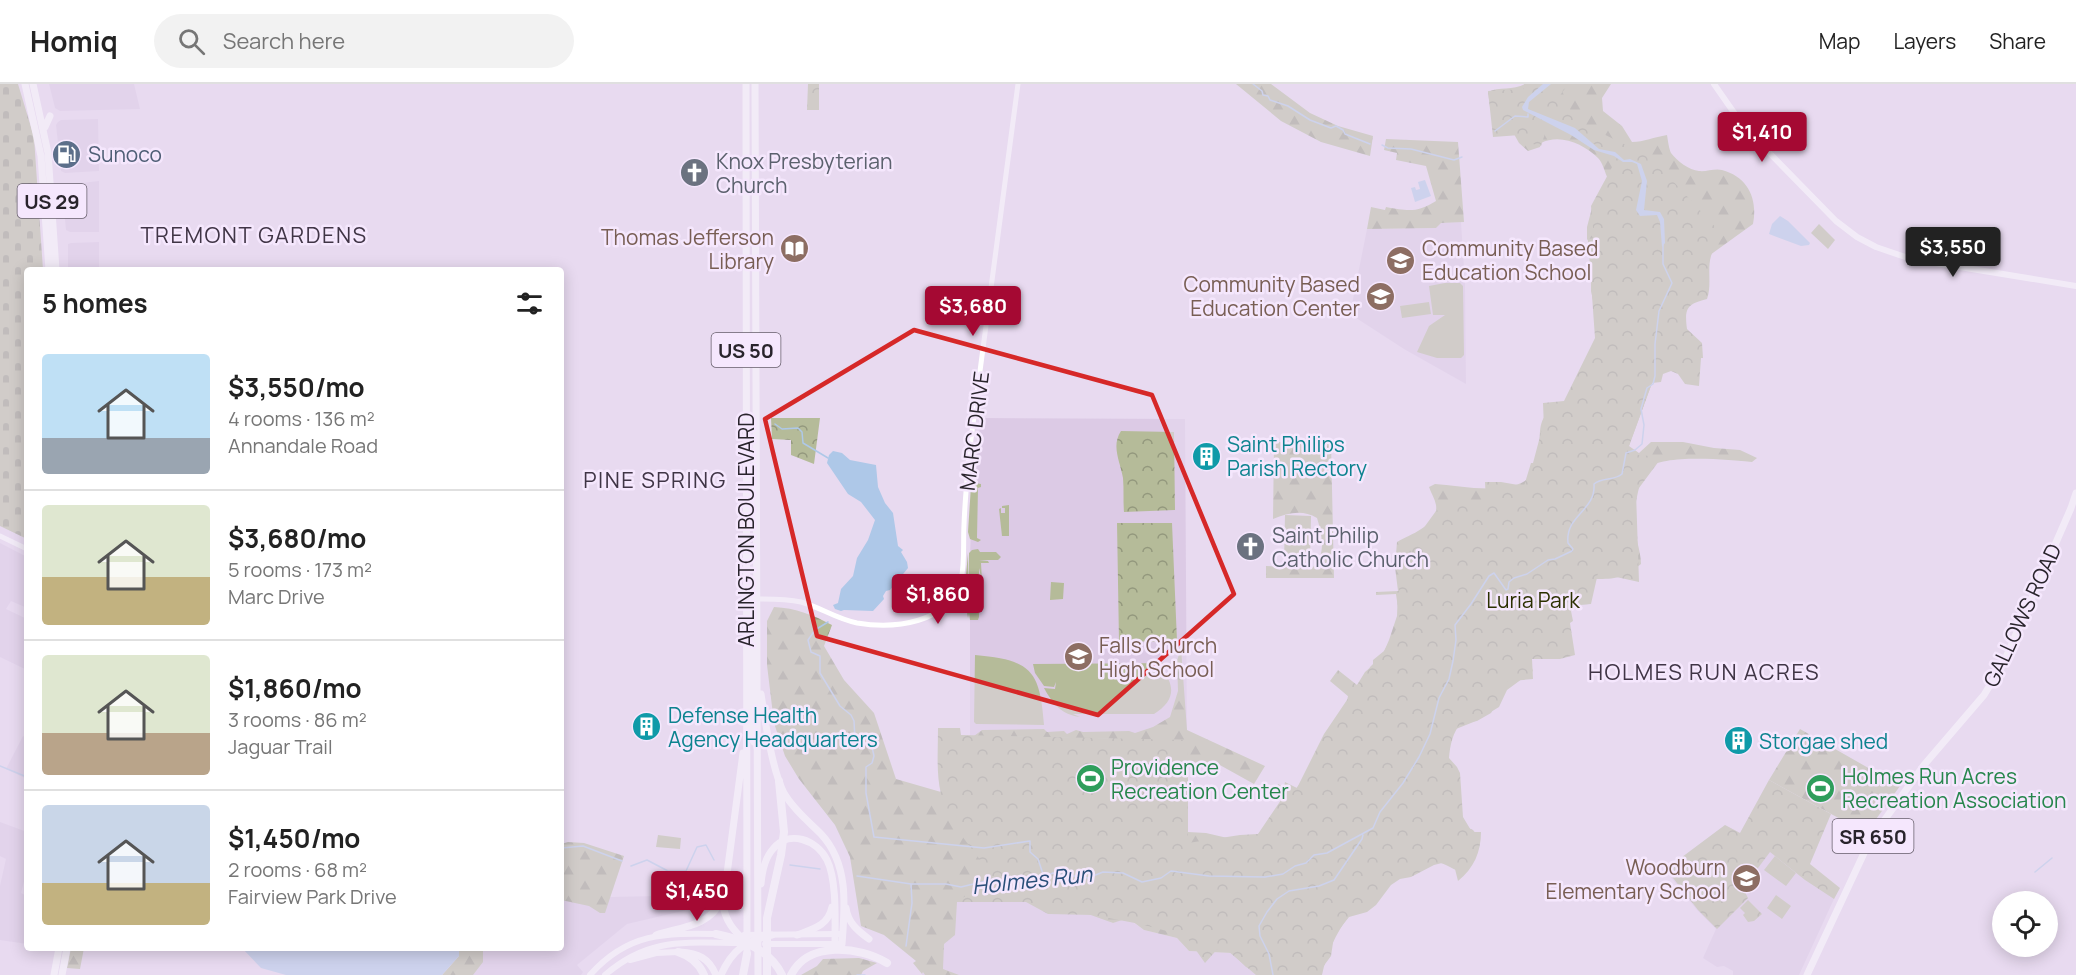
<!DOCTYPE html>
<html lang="en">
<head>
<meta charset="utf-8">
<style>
  :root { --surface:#fff; --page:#f2f2f2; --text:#222; --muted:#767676; --line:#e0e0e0; --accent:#a50933 }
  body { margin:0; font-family:Manrope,sans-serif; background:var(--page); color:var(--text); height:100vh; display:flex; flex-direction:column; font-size:22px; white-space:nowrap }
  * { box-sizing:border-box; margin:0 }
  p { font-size:20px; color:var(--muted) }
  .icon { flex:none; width:33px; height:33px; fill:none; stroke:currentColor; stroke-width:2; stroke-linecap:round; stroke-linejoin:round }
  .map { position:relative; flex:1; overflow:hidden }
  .sheet { position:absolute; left:24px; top:183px; width:540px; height:684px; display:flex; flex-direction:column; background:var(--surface); border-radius:6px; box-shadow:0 3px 15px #0003 }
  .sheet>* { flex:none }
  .tools { position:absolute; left:1992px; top:807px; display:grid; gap:12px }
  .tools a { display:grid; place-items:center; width:66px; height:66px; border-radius:50%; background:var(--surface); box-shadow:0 3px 15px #0003; font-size:30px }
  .price { position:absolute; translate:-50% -51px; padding:0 14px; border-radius:6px; background:var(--accent); color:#fff; font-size:20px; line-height:39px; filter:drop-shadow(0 2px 3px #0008) }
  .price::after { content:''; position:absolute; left:50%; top:36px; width:18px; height:14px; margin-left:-9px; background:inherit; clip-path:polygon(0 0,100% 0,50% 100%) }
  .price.on { background:#222; color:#fff }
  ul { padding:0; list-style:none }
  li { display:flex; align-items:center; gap:18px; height:150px; padding:0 18px }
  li+li { border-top:2px solid var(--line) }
  li span { display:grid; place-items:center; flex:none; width:168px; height:120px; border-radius:6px; color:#555 }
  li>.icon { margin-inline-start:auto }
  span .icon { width:72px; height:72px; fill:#fffc; stroke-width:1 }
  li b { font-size:26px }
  h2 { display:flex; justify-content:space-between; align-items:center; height:72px; padding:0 18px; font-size:26px }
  header { display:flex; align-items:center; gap:36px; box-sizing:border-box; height:84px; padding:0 30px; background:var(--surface); border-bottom:2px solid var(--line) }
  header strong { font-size:28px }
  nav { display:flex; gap:33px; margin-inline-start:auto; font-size:21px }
  .search { width:420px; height:54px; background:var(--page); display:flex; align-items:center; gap:15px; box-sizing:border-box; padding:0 21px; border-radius:33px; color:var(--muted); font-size:22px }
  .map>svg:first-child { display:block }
  .built { fill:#dccae5 }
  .grass { fill:#b5bb99 }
  .forest { fill:url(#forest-firs) }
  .cemetery { fill:url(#cemetery-stones) }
  .park { fill:url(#park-crowns) }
  .water { fill:#aec8e8 }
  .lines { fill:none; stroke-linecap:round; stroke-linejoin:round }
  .stream { stroke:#aec8e8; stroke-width:1.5 }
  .tertiary { stroke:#fff; stroke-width:5 }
  .secondary { stroke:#fff; stroke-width:6 }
  .primary { stroke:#fff; stroke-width:7 }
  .trunk { stroke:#fff; stroke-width:7 }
  .motorway { stroke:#fff; stroke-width:8 }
  .marked { fill:none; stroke:#d62828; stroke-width:4.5; stroke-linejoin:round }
  .labels { text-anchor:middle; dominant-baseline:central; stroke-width:5; stroke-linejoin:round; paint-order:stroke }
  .shield { fill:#f5e7fd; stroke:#665e6b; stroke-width:1.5 }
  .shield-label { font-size:20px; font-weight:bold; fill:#29242c }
  .service-label { font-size:21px; fill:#4e5e75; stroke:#f5e7fd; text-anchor:start }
  .worship-label { font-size:21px; fill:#5b616d; stroke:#f5e7fd; text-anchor:start }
  .education-label { font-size:21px; fill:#785e54; stroke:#f5e7fd; text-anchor:end }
  .street-label { font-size:21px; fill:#29242c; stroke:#f5e7fd }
  .culture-label { font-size:21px; fill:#0d838f; stroke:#f5e7fd; text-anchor:start }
  .park-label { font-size:21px; fill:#2b3000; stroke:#f5e7fd }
  .leisure-label { font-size:21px; fill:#27864d; stroke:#f5e7fd; text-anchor:start }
  .neighbourhood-label { font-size:22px; letter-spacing:1.5px; fill:#403546; stroke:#f5e7fd }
  .water-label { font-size:22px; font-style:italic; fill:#294e78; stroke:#f5e7fd }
</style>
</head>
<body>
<header>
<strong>Homiq</strong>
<div class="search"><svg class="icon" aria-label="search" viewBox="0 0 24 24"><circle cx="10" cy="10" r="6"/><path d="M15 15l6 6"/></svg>Search here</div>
<nav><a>Map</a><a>Layers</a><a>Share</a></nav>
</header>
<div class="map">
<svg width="2076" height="891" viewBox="0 0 2076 891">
  <defs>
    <pattern id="forest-firs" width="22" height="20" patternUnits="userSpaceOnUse" patternTransform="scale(1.5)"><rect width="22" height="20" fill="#b5bb99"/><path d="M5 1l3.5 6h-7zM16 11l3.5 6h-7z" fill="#93987d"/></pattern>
    <pattern id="cemetery-stones" width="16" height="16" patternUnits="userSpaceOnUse" patternTransform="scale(1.5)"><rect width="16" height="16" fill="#b5bb99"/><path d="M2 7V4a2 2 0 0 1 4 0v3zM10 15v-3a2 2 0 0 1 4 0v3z" fill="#93987d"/></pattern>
    <pattern id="park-crowns" width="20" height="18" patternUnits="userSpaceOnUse" patternTransform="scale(1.5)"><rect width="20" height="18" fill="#b5bb99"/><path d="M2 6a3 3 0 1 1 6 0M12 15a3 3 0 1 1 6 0" fill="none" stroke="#93987d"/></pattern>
  </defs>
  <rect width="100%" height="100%" fill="#e8daf0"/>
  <path class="built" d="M49,0H134L140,25L60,27L55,24Z
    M98,35L99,87L65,89L61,87L56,41L58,38L61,36Z
    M99,97V148H70L66,146L62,104L64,101Z
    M1461,138L1465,200L1466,300L1404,265L1350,230L1367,145L1436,144L1441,139Z
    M99,158V183L68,184V160L71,159Z
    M981,334L1185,335L1187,656L970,652V473L972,415Z
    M0,459L27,473V524L11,517L6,525L27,535V586L0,573Z
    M23,652L27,654V695L6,685Z
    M1769,696L1830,730L1801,782L1839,804L1799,891H1733V887L1724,882L1717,883L1703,874L1716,845L1697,826L1665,786L1725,741L1740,749Z
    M0,738L27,748V786L21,809L27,812V860L0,856V802L6,775L0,772Z
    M1004,809L1082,822L1112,839L1127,834L1144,846L1177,854L1189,867L1232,869L1258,891H922L943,832L957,816Z
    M706,811L700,823L627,840L577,881L583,888L581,891H454L467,864H561V814Z"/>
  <path class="grass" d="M1819,140L1835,156L1828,165L1811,149Z
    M1445,199H1460L1463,202L1464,271L1461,274H1437L1417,268L1429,242L1445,231H1433L1429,202Z
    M1429,218L1431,230L1402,234L1400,222Z
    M975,399L981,400V403L978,404L977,454L981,456L978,458L970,455L968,448L971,402Z
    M1009,421V452H1002L999,425L1001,424V429H1005V424H1002V422Z
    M1285,431L1311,432L1310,480L1284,479Z
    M978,465L980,468H996L1001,473L998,476H979L988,477L989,479H981L982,497L979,484V533L978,536H970L969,529L968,534L966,522L960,513L966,491L968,469L969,514V469L972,466Z
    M1051,498L1064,499L1063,515L1050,516Z
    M975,571C1031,576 1040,586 1044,641L976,640L974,638Z
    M1175,579V584H1161C1176,602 1175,617 1154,630H1073L1080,633C1062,631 1052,619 1044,604L1055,605L1056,598L1054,603L1044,602L1035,589L1033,580Z
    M658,751L681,754L680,765L656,763Z
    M1775,772L1796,789L1786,802L1764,786Z
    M1776,811L1791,822L1782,835L1767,824Z"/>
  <path class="forest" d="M1236,0H1271L1310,29L1338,42L1373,52L1370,72L1321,58L1281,37Z
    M1525,0H1611L1602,14L1603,27L1622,42L1632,58C1644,58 1654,53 1667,51C1668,57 1669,65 1671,69C1677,77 1689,86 1699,87C1706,88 1715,84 1722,86C1748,93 1758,115 1753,140L1710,171L1652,299L1629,362L1639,369L1651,358H1683L1714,364L1740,366L1757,374L1752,378C1730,376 1662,369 1647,385C1639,394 1634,427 1634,439C1634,451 1641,466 1641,480C1622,496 1613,495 1588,495L1589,520L1565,522L1529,575L1533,587L1507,606L1499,623L1476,637L1446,649L1444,662L1462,741L1473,746L1477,751L1460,788C1451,784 1440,776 1430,778C1412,782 1360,818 1349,832C1336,849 1326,871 1322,891H1258L1256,888L1246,883L1232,869L1189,867L1177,854L1144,846L1128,834L1113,839L1088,830L1023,812L957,818L955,851L944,860L943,885L959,891H925L923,888L922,890L913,879L916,877L884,851L861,842L850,773L835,741L799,695L785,672L774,639L767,581V537L774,523C796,524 813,531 832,541L824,562L844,596L874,629L896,695L941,708L948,712L1119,655L974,652L982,646L1044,645L1047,648L1064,647L1067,650L1076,646L1083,648L1129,647L1135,649L1153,643L1170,633L1178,607L1177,577L1181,564L1187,646L1265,682L1254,700L1218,680L1188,678V748L1206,749L1236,756L1255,754L1308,690L1347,617L1349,607L1366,594L1370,583L1383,570L1389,556L1397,532L1398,507L1395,483L1397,458C1411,450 1439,441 1436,421C1435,415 1431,409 1429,403L1435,400C1465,402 1529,417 1539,378C1542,364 1536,344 1545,332C1554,320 1569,318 1580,310L1599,243L1591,207L1592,164L1587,155V143L1593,120L1608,95C1605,89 1603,79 1598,74C1584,60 1560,49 1541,59L1540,63L1528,67L1519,59L1510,43L1490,23L1488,8C1499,2 1513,7 1525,0Z
    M1386,55L1458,58L1464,138L1441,139L1436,144L1367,145L1371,123L1385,126L1386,123C1408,127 1417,129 1436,117L1426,82L1396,76L1397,69L1384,66Z
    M1274,358L1331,359L1334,494H1266V482L1312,484C1327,471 1322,450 1317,434C1302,425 1288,429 1273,435Z
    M1800,645L1900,702L1866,749L1769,696Z
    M568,758L584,759L624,772L605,829H600L589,822L561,816V760Z
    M71,864H84L80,885L67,884Z
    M459,864H483V878L473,891H442L459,872Z
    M859,874L877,879L863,887L861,891H801L817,882L823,875Z"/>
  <path class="cemetery" d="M0,0H18L34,53L43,186H27V455L0,442Z"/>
  <path class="park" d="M808,0H819V26H807Z
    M1524,0H1568L1559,13L1583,40L1634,65L1646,63L1662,85L1719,147L1732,140C1725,151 1715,160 1711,172C1707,186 1712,201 1707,215C1688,220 1684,223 1687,245L1702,259L1703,274H1701L1699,302L1685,300L1678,290L1671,287L1663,290L1661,298L1652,299L1626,370L1662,373L1636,408L1639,498L1598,489L1591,520L1577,521L1571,527L1573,537L1570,539L1575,571L1560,575H1532L1533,595L1500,598L1501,613L1491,629L1477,637L1461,639C1453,648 1450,661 1449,674L1457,683L1460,689L1463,733L1472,748H1481C1481,768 1474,784 1458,797L1454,781L1442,779L1434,781L1411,793L1400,795L1391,801L1376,821L1367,828L1349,833L1334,852L1331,872L1317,891H1256L1221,861L1205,879L1186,852L1140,840L1093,831L1048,830L1026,818H956L994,794C975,767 950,743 941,710C936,689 938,666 938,644H960L961,651L1187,656L1188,759L1240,751L1258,750L1281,716L1283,707L1277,703L1278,700L1284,703L1285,698L1297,704L1324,650L1349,613L1330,597L1338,586L1357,601L1365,588L1373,581V576L1384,567L1400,538L1396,510L1376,511V508L1399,507V493L1420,449L1436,427L1455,420L1486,418L1485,398H1501L1524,402L1531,379H1533L1542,345H1544L1543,319L1564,317L1595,254L1588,155L1594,154L1591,122L1618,72L1549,37L1541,62L1521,57L1520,51L1493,53L1488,7L1524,5Z
    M771,334H820L814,380L791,371V356L772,355Z
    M1121,347L1174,348L1175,426L1124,428C1123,417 1124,405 1123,394C1120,377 1111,362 1121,347Z
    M1117,439H1172L1177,557L1119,558Z
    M1769,696L1831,730L1810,780L1840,804L1834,815L1805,796L1770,768L1743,804L1748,814L1717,845L1698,826L1666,785L1725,741L1740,749Z
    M1748,816L1762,830L1754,837L1748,838L1743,831L1745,829L1740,824Z"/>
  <path class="water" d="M1543,0H1551L1529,18L1528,25L1575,44L1599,65L1615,68L1624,76L1630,75L1641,80L1647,97L1644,126L1660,128L1664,135L1665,159L1662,163L1660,138L1657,131L1640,132L1636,126L1642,97L1637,80L1632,78H1623L1614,72L1594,66L1571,51L1523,26L1522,23L1528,13Z
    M1425,96L1431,112L1415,118L1411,104L1415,103L1416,106L1420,105L1418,98Z
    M1780,132L1788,137L1810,159L1809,161L1801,162L1769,150L1772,140Z
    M833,367L842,369L850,376L876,381L878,403L885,419L893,429L898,462L903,466L901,468L907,478L908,484L890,506L886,507L883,512L884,515L873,527L844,526L841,527L835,525L833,521L838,519L841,505L853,492L857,474L868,456L875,436L861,418L848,410L827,379L829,371Z
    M242,864H459V872L442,891H286L261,884Z"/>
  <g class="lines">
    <path class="stream" d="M1253,0L1262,7L1263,11L1268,12L1270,16L1288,22L1310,36L1331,44L1336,42L1343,46L1345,50L1370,60
      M1495,47L1515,32L1528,33V30
      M1382,61L1388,64L1411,65L1454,76L1462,73
      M775,340L782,345L798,344L802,348L803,359L828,374
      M828,538L815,546L808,556L811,568L820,572V589L840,622L851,631L854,637L855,656L872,663L874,672L872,679L866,683V709L874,753L984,764L1030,757V768L1038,775L1044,793
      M0,682L27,693
      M561,764L583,762L622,777
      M790,781L820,785
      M631,782L647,776L668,787H686L697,763L706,761L714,776
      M2035,788L2052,774
      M857,792L911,800H946L961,803L994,795L1000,798L1010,793H1044L1053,789L1088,794L1103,788L1123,789L1142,798L1161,794L1171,787L1209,792L1265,793L1283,790L1295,782L1306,779L1314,771L1327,769L1373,744L1380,728L1403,699L1419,673L1430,650L1439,614L1449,595L1453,577L1456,556L1455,541L1471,520L1489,492L1494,489L1506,506L1508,505L1509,498L1514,494L1527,490L1548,476L1555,475L1572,467L1573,465L1568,459C1565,431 1596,427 1594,400C1602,393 1614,397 1622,390L1626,369L1635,366L1642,360L1644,341L1641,325L1647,304L1653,300L1655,292V260L1659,227L1672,199L1663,180V161
      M906,862L912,819L911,800
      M857,891H865
      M1273,891L1269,870L1260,852L1259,842L1267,828L1277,815L1289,807L1319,802L1334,796L1362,755L1363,751"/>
    <path class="tertiary" d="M0,452L27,465
      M746,515C764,515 783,514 801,518C820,523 836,535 857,539C894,545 949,540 961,496C965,479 963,459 964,441C965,412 968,384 971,355L1018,0"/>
    <path class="secondary" d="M1714,0L1744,43L1836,137L1857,153L1876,163L1911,175L2076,202
      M744,851L839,850
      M765,860H839
      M630,876L656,869L678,868
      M590,891C628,848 665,849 719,850
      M605,891C650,852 687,859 743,859"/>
    <path class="primary" d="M25,0L41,72L49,186
      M33,0L48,69L56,186
      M45,43L50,32
      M680,868C698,869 709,874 716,891
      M54,891L59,864
      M62,891L67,864
      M721,891C732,866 745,857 772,851
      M1807,891L1865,767L1878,745L1924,681L1984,611L2004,578L2071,424L2076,409"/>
    <path class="trunk" d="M746,0L747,870
      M755,0L758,891
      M746,515L751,521L752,649L754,658
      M761,610C765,636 772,686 784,709C793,725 808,737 821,750C849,780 845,822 842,860
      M743,669L723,820C725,837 734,847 746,858
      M761,800C762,788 764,775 773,765C789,745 817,756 827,776C837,796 835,837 835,860
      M846,824C848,839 858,847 869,855
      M656,851C680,843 709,843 721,817
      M797,851C813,845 828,842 832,823"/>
    <path class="motorway" d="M716,850C741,855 770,865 782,891
      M678,868C690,872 699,879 704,891
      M743,891L747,870
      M767,891V834L781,771L784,748L779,697
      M791,891C808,857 859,862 887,879"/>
  </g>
  <path d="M0 0H2076V891H0ZM914,246L1152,311L1234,510L1098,631L817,552L765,335Z" fill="#e8daf0" fill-opacity=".55" fill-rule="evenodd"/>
  <path class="marked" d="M914,246L1152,311L1234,510L1098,631L817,552L765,335Z"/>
  <defs>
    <symbol id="fuel-disc" viewBox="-11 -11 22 22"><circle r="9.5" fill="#5c6f8a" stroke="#f5e7fd"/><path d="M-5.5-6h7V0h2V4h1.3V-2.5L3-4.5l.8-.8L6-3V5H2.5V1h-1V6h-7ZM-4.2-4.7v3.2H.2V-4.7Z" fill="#fff"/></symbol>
    <symbol id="church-disc" viewBox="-11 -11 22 22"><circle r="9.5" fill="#6b7280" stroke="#f5e7fd"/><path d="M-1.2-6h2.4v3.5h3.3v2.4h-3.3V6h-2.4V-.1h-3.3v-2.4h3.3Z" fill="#fff"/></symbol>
    <symbol id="library-disc" viewBox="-11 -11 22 22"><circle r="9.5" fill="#8d6e63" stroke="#f5e7fd"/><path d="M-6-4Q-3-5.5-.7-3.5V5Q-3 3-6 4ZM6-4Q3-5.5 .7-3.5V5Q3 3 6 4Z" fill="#fff"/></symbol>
    <symbol id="school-disc" viewBox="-11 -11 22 22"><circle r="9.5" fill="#8d6e63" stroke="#f5e7fd"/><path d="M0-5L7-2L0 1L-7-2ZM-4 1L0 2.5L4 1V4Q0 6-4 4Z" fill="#fff"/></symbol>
    <symbol id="building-disc" viewBox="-11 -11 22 22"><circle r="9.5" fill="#0f9aa8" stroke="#f5e7fd"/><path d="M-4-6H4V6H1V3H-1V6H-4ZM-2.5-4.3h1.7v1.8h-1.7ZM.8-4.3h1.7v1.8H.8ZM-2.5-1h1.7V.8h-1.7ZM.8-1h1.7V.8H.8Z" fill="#fff"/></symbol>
    <symbol id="stadium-disc" viewBox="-11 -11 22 22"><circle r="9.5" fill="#2e9e5b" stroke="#f5e7fd"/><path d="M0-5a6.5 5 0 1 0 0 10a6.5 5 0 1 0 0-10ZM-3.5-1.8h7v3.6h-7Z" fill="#fff"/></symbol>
  </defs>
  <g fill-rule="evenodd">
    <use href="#fuel-disc" x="50" y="54" width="33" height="33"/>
    <use href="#church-disc" x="678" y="72" width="33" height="33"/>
    <use href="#library-disc" x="778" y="148" width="33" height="33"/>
    <use href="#school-disc" x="1384" y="160" width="33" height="33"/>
    <use href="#school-disc" x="1364" y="196" width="33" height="33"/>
    <use href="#building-disc" x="1190" y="356" width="33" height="33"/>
    <use href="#church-disc" x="1234" y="446" width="33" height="33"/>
    <use href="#school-disc" x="1062" y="556" width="33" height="33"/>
    <use href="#building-disc" x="630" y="626" width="33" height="33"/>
    <use href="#building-disc" x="1722" y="640" width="33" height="33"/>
    <use href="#stadium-disc" x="1074" y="678" width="33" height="33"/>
    <use href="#stadium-disc" x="1804" y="688" width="33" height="33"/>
    <use href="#school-disc" x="1730" y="778" width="33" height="33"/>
  </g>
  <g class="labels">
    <g class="shield">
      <rect x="17.5" y="100" width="69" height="34" rx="4.5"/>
      <rect x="711.5" y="249" width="69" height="34" rx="4.5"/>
      <rect x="1832.5" y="735" width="81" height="34" rx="4.5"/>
    </g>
    <g class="shield-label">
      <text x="52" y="117">US 29</text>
      <text x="746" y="266">US 50</text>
      <text x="1873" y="752">SR 650</text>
    </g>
    <g class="service-label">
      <text x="88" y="70">Sunoco</text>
    </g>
    <g class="worship-label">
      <text x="716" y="77">Knox Presbyterian<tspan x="716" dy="24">Church</tspan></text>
      <text x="1272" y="451">Saint Philip<tspan x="1272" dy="24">Catholic Church</tspan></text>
    </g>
    <g class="education-label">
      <text x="774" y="153">Thomas Jefferson<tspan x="774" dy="24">Library</tspan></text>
      <text x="1422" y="164" text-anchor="start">Community Based<tspan x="1422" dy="24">Education School</tspan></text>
      <text x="1360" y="200">Community Based<tspan x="1360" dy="24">Education Center</tspan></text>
      <text x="1099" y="561" text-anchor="start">Falls Church<tspan x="1099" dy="24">High School</tspan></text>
      <text x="1726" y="783">Woodburn<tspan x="1726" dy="24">Elementary School</tspan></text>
    </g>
    <g class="street-label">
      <text transform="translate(974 347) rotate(-83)">MARC DRIVE</text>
      <text transform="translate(746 446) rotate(-90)">ARLINGTON BOULEVARD</text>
      <text transform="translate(2022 531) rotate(-65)">GALLOWS ROAD</text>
    </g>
    <g class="culture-label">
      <text x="1227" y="360">Saint Philips<tspan x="1227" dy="24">Parish Rectory</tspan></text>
      <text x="668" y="631">Defense Health<tspan x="668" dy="24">Agency Headquarters</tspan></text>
      <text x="1759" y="657">Storgae shed</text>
    </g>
    <g class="park-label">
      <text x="1533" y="516">Luria Park</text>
    </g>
    <g class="leisure-label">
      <text x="1111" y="683">Providence<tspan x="1111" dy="24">Recreation Center</tspan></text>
      <text x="1842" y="692">Holmes Run Acres<tspan x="1842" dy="24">Recreation Association</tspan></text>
    </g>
    <g class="neighbourhood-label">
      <text x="254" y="151">TREMONT GARDENS</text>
      <text x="655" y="396">PINE SPRING</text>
      <text x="1704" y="588">HOLMES RUN ACRES</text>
    </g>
    <g class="water-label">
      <text transform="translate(1032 796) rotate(-6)">Holmes Run</text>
    </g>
  </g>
</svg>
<div class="tools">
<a><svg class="icon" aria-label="locate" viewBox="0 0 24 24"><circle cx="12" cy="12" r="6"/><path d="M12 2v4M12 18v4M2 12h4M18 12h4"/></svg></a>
</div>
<b class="price" style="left:1762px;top:79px">$1,410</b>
<b class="price on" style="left:1953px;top:194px">$3,550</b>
<b class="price" style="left:973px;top:253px">$3,680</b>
<b class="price" style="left:938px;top:541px">$1,860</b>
<b class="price" style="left:697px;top:838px">$1,450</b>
<section class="sheet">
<h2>5 homes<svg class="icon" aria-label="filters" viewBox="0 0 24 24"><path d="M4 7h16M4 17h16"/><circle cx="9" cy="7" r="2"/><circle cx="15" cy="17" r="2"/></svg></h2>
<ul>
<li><span style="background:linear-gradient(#bfe0f5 70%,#9aa5b1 0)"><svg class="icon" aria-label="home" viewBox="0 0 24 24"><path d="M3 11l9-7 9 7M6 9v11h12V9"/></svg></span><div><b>$3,550/mo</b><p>4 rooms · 136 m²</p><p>Annandale Road</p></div></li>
<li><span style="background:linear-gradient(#dfe7d0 60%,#c2b280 0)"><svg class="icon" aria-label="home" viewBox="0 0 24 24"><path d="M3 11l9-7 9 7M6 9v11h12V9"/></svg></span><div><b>$3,680/mo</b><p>5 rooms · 173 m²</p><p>Marc Drive</p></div></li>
<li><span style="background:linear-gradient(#dfe7d0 65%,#b9a48a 0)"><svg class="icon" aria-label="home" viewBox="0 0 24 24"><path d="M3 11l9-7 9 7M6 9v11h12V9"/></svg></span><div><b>$1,860/mo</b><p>3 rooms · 86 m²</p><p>Jaguar Trail</p></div></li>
<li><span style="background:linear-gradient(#c9d6e8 65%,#c2b280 0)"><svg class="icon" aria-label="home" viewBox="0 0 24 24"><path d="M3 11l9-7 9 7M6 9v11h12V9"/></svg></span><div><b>$1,450/mo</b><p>2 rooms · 68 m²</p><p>Fairview Park Drive</p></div></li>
</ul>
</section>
</div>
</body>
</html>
